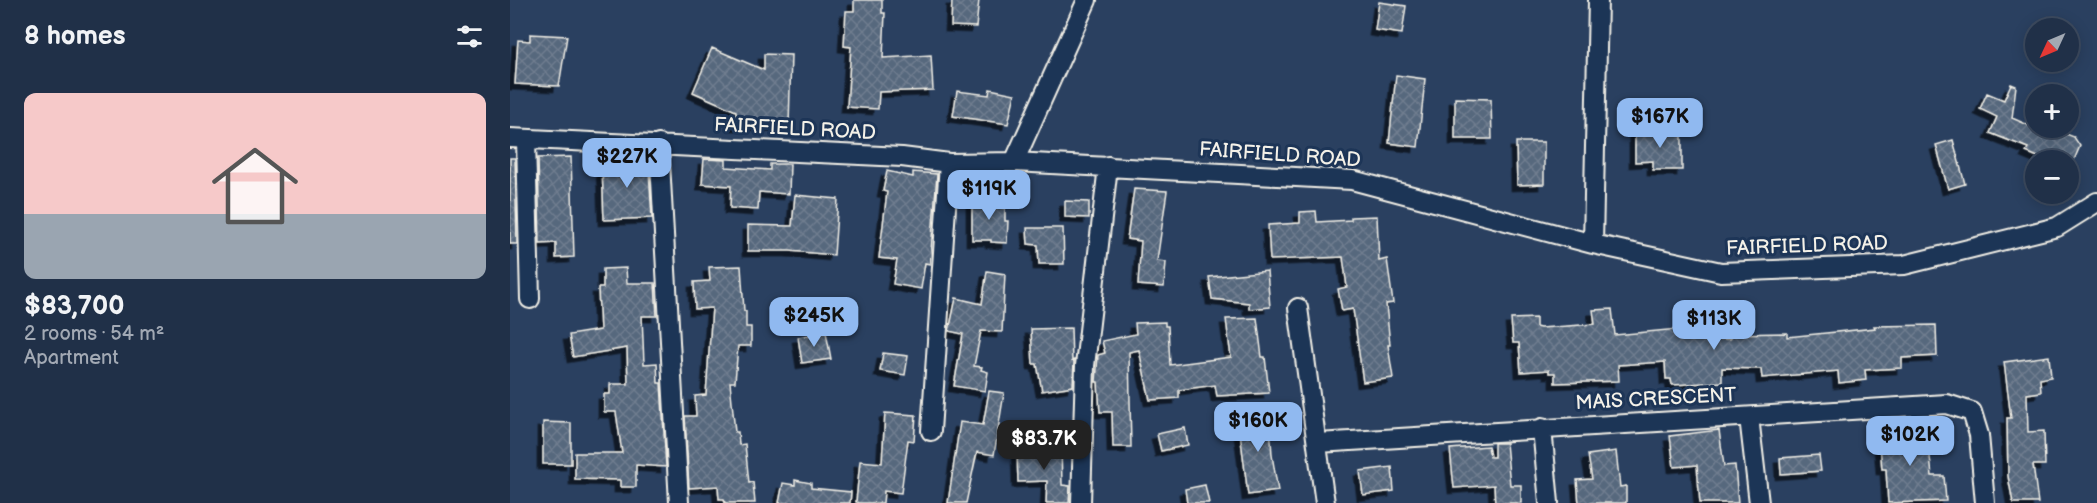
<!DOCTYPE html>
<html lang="en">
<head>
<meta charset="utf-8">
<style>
  :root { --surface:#203048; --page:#28384f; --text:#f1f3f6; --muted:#a2a9b4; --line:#3d4b60; --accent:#90b9f0 }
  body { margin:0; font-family:"Balsamiq Sans",sans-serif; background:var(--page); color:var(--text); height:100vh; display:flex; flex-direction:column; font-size:22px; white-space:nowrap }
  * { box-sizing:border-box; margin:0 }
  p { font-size:20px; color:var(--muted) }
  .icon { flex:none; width:33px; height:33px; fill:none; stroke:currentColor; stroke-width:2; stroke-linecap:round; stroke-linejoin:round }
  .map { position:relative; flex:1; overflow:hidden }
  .sheet { display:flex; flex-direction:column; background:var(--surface); width:510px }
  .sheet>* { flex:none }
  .needle { width:39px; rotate:226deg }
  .controls { position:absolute; left:1515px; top:18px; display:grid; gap:12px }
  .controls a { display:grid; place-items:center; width:54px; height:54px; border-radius:50%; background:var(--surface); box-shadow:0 3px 15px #0003,0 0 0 2px var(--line); font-size:30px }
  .price { position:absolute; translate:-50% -51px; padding:0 14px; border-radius:12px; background:var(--accent); color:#111; font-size:20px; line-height:39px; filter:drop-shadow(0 2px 3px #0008) }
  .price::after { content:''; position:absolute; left:50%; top:36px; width:18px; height:14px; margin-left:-9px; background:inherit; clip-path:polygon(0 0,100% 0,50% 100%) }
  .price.active { background:#222; color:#fff }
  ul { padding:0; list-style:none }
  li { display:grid; align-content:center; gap:12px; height:318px; padding:0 24px }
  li+li { border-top:2px solid var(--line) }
  li span { display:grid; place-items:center; height:186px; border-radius:12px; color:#555 }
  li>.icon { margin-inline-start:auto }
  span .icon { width:108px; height:108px; fill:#fffc; stroke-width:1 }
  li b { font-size:26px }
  h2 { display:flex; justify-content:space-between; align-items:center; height:72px; padding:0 24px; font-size:26px }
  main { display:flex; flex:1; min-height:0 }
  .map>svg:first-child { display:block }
  .building { fill:url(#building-cross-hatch); stroke:#f4f1e8; stroke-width:1.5; filter:url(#shadow) }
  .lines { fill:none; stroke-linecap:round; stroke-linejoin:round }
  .street-casing { stroke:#f4f1e8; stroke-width:22 }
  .street { stroke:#1d3557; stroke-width:18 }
  .labels { text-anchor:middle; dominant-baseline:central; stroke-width:6; stroke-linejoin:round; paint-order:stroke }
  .street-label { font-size:20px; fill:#f4f1e8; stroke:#1d3557 }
</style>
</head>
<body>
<main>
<section class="sheet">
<h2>8 homes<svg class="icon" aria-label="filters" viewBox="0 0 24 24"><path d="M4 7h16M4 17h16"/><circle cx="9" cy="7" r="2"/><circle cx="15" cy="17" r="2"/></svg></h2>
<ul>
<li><span style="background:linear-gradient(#f6c9c9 65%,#9aa5b1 0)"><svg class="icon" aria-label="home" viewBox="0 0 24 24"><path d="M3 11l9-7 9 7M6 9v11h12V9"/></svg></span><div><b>$83,700</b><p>2 rooms · 54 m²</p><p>Apartment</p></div></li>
</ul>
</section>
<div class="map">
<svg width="1587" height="503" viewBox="0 0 1587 503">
  <defs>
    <pattern id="building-cross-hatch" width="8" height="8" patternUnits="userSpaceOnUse" patternTransform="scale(1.5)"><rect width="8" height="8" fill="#56677d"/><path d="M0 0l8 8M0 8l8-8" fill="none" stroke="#6f7d8f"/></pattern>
    <filter id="shadow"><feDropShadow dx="-5.5" dy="5.5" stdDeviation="0" flood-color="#0009"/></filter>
  </defs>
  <rect width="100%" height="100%" fill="#2a4060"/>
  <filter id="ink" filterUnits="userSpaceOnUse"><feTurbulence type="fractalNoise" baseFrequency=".0167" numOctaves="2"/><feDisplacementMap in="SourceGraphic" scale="12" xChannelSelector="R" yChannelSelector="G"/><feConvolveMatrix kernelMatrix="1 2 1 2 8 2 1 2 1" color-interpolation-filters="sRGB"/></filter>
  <g filter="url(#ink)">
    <path class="building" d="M344,0H372V13H375L373,58L421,55L423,90L369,92L368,109L337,107L341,47L334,46L336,11H344Z
      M442,0H469L466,27L441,26Z
      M869,2L896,6L892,34L865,30Z
      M20,34L57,36L49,86L5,84L8,40L20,41Z
      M202,48L254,70V54L281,55L279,126L226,125V111L183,92Z
      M886,75L915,79L908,147L879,143Z
      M1501,84L1506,86L1502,118L1525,128H1541L1564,137L1570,146L1564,160H1535L1516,152L1518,148L1480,133L1487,117L1470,109L1477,93L1494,100Z
      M480,89L505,94L498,124L443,116L447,91L479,95Z
      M945,98L981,99L982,139H945Z
      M1125,130H1172V170H1143V161L1125,162Z
      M1443,140L1455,184L1438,189L1426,145Z
      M1006,142H1034V184L1007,185Z
      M107,155L138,156L142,218L94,220L92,165H107Z
      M61,157L64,257L46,258V243L30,244L28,158Z
      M0,158H5L7,244H0Z
      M194,159L216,160V167L260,170V164H280L279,194L249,192L248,210L220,208L221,186L192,184Z
      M377,171L403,177V172L427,174L420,264L415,263L411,289L383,284L387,260L369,258L377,192L373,191Z
      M624,189L657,191L647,261L656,262L654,287L628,285L631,241L617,239Z
      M285,195L328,199L324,255L280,251H238V225L282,226Z
      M462,200H491L492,208H495V221H498L497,243L481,242V240H462Z
      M555,201L579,202V218L555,217Z
      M806,211L807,222L841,220V217L867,216L869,261L877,259L883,303L876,304L880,345H878L883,378L853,382L843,309L832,311L828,289L837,287L833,257L760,260L758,225L790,223V212Z
      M517,228H553L554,264H529L528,245L518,244Z
      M231,266L234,311H236V327H241V346H228L225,382H220L225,432H228L229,445L235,444L239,483L243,482L245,503H215L214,499H209L208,486L179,488L175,416H186L185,396L196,395L202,308L185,309L184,282L200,281L199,267Z
      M116,268L117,283H145L147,316H132L134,364L147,363L148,383H151L156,467L126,465V487H110V480L65,479V453H112L106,412H94V394H100V384H118L117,348L63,357L59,335L90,330L88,288H93V269Z
      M477,271L495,274L492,332L471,331L464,366L472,367L471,370L478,372L475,391L444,386L453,334L439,331L446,298L472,304Z
      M757,271L760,307L739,309V303L702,299L699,277Z
      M1102,309L1105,335L1179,328L1180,339H1220V334L1277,333V337L1365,328L1364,326L1426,325L1427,356L1392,358V368L1355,370L1356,380L1329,383L1328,371L1252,378L1251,369L1212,368V382L1162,385L1161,379H1156L1155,362L1108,365L1109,381L1045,383V373H1039V370L1011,372L1009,343H1003L1001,319L1026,318V327L1030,328L1085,324L1083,310Z
      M747,318L752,357H755L759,393L707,396L705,385L669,390V398L640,400L629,350L619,352L621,447H603L602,412H590L588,382H586L588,355L595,353L592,341L626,334L625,323L655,322V326H658L660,365L721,357L716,319Z
      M561,328L562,361L564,360L563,386L532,391L527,364H523L521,329Z
      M316,332L321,359L292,363L288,337Z
      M373,353L398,356L395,375L370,371Z
      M1539,356L1541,377L1530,379L1531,392L1517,394L1518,432L1534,431L1535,465H1523L1528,503H1503L1498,476L1497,418H1501L1494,362Z
      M479,391L494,393L484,455L467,452L456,503H438L450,422L473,425Z
      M759,410L762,455L768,491L738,495L728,416Z
      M375,413L406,415L404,441L398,440L391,493L374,491L373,503H349L346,502L350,461L372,463Z
      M33,422L61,423V464H33Z
      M1417,427L1422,476H1434L1436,501L1378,503L1376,469H1372L1369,432Z
      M675,428L678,445L651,451L647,434Z
      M1209,430L1214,466L1225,465L1228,503H1190L1187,465L1164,467L1160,436Z
      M984,443H996L1000,485H1011V503H985L984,485L944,488L940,449L978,446L980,457H984Z
      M540,445H551L552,485L560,486L559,503H536L537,481L508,482L507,449L540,448Z
      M1106,451L1110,487L1116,486V503H1069L1067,480L1082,479L1078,455Z
      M1309,455L1311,471L1271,474L1270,458Z
      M882,467L884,491L853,495L850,471Z
      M285,480L301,483V488L341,492L340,503H269L273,483L285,485Z
      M695,485L699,503H677L675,489Z"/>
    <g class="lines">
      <defs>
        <path id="street" d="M0,138L392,157L439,163L504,162L842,180L1083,244L1211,272L1394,265L1547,227L1587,202
          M16,139L20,299
          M149,144L169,503
          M504,162L577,0
          M1083,244L1088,0
          M788,308L815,503
          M1239,417L1249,503
          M1032,428L1039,503
          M421,431L439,163
          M808,443L1437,404L1462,412L1469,435L1475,503
          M571,503L575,366L598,166"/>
      </defs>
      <use href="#street" class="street-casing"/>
      <use href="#street" class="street"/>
    </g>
  </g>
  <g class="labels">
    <g class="street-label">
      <text transform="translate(285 129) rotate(3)">FAIRFIELD ROAD</text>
      <text transform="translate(770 155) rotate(4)">FAIRFIELD ROAD</text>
      <text transform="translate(1297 246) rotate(-2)">FAIRFIELD ROAD</text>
      <text transform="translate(1146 399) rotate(-3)">MAIS CRESCENT</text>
    </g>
  </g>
</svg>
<div class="controls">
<a><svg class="needle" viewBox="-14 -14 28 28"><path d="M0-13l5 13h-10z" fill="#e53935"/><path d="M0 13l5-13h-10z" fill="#a2a9b4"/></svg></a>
<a>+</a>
<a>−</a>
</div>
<b class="price" style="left:1150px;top:149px">$167K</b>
<b class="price" style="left:117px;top:189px">$227K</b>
<b class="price" style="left:479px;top:221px">$119K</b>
<b class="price" style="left:304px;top:348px">$245K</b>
<b class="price" style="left:1204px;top:351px">$113K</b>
<b class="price" style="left:748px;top:453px">$160K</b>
<b class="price" style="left:1400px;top:467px">$102K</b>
<b class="price active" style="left:534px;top:471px">$83.7K</b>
</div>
</main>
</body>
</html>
